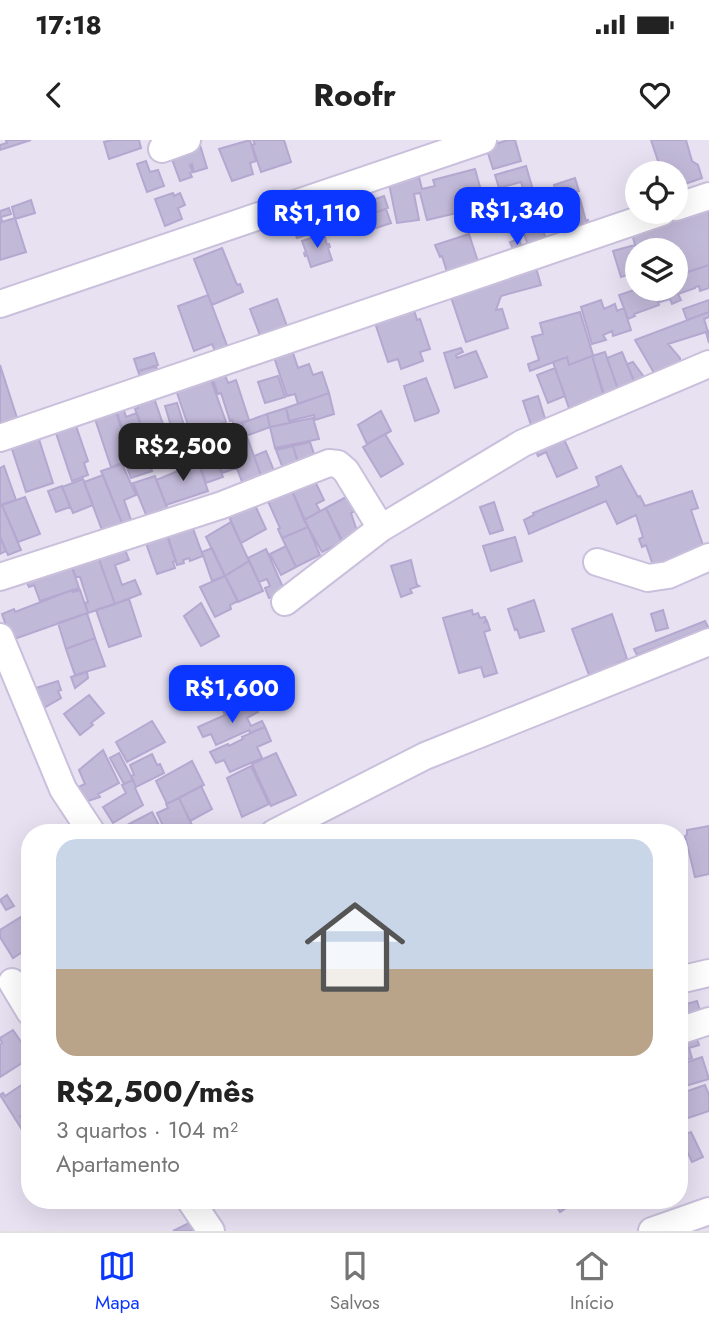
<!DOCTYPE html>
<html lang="pt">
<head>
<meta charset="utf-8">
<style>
  :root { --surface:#fff; --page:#f2f2f2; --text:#222; --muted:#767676; --line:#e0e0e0; --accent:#0b36ff }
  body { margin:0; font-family:Jost,sans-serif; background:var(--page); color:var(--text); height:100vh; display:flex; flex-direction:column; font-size:26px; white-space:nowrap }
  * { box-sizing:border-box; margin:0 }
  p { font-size:23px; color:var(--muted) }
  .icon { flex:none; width:38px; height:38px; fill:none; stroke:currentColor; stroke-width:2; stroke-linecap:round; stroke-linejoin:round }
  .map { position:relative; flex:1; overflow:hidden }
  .side { position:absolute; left:21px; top:684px; width:667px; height:385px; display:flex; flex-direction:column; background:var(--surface); border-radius:28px; box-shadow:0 7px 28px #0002 }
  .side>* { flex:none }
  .tools { position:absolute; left:625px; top:21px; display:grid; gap:14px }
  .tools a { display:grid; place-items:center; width:63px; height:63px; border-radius:50%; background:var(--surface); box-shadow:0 7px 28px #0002; font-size:35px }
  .price { position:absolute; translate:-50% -60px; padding:0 16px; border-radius:14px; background:var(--accent); color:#fff; font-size:23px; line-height:46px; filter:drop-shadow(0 2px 4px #0008) }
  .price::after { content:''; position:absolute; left:50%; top:42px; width:21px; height:16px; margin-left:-10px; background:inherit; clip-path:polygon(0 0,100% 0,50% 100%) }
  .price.active { background:#222; color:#fff }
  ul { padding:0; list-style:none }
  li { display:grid; align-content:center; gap:14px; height:371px; padding:0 35px }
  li+li { border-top:2px solid var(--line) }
  li span { display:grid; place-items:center; height:217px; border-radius:21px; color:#555 }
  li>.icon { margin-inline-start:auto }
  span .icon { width:126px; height:126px; fill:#fffc; stroke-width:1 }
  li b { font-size:30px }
  .status { display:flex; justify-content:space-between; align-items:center; height:49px; padding:0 35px; background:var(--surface); direction:ltr }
  .status svg { height:19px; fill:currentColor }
  header { display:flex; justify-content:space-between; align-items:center; height:91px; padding:0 35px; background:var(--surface); font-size:32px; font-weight:700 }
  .tab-bar { display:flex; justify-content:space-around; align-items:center; height:98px; border-top:2px solid var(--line); background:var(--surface); font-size:19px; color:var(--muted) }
  .tab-bar a { display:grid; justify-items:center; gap:4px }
  .tab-bar .active { color:var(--accent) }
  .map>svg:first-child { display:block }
  .building { fill:#c1b9d8; stroke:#b4a8d0; stroke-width:2 }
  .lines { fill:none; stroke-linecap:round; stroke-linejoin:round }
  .minor-casing { stroke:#cac0dc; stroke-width:30 }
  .minor { stroke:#fff; stroke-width:26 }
</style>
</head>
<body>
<div class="status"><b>17:18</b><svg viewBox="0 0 49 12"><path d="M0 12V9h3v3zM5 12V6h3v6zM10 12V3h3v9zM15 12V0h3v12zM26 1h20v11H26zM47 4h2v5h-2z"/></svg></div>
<header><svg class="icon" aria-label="back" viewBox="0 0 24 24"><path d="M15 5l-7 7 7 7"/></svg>Roofr<svg class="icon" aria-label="heart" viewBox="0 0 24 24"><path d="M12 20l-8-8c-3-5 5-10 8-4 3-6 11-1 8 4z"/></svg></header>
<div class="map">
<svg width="709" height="1091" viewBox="0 0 709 1091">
  <rect width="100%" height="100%" fill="#e7e1f2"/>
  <path class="building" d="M8,0H31L0,10V5L7,3L6,1Z
    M112,0H139L141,8L109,19L104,2Z
    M250,0L256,21L250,23L253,34L232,41L219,9Z
    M253,0H284L291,22L261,32L252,5L255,4Z
    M508,0H515L521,21L493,29L486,7Z
    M651,0H686L692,21L698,25L702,38L676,47V33H662Z
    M200,5L207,28L194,32L192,24L190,25L193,32L190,33L192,37L180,41L170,14Z
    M146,21L150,32L158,30L164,46L147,52L137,24Z
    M526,26L534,53L525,56L521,42L499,48L495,35Z
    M417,29L422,49L435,46L433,40L475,29L485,65L477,67L478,68L427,80L420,53L414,54L419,80L397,83L388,39Z
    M575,38L579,51L576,52L578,58L580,59L586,81L588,80L591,89L570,96L566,80L565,81L554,45Z
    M360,52L368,75L362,77L360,74L358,75L359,78L347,82L340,60Z
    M173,53L174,56L180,53L185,65L178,68L182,79L165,86L155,59Z
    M384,56L388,68L368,75L364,63Z
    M31,60L35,73L15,79L12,67Z
    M709,60V125L676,136V110H637V112L630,87Z
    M9,68L11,74L1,77L2,82L15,78L26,112L0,120V71Z
    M302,69L309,94L297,98L287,74Z
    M386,69L391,83L367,91L362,77Z
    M323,71L329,89L309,95L303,77Z
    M536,73L547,101L529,108L519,80Z
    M324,94L327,105L329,104L330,107L328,108L332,120L311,127L307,115L305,116L304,113L306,112L302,101Z
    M469,94L479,125L448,135L442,116L440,117L435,105Z
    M519,99L523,112L515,114L510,102Z
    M635,105L637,112V132L621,137L613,111Z
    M222,108L237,145L240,144L243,152L212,165L194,119Z
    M534,121L541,145L501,156L496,170L502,169L508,188L466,202L449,151Z
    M709,125V148L700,151L699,146L695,147V148L678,154L681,160L672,164L670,159L660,162L658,156L656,157L659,165L634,174L635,176L628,179L619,155L634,150L635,152L645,149H676V136Z
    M208,155L229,211L217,215L212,204L194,211L178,166Z
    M277,159L288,189L261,198L250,169Z
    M601,160L604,169L615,164L617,171L624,168L631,190L613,196L612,191L603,195L606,200L592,204L581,167Z
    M709,160V172L687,180L683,169Z
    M414,170L417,180L420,179L430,209L420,212L423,221L401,229L398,219L388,222L375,183Z
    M580,172L593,215L592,216L569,225L567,217L530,231L528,224L539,220L532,197L543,194L540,183Z
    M709,172V177L704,179L708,192L709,191V203L706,192L668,204L680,218V230L657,238L635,200Z
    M291,207L298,228L309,224L313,235L322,232L329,253L298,264L295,254L287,256L273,214Z
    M461,208L463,212L456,215L457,218L476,211L487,237L455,248L444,213Z
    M605,212L619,252L604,257L592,216Z
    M622,212L636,246L619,252L607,218Z
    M154,213L158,225L138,231L134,219Z
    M592,216L605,258L570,271L553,222L567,217L569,225Z
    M633,222L644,237L636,246L627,224Z
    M0,225L17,278L0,285Z
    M156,226L158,234L141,240L138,231Z
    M555,228L565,256L548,263L537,235Z
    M223,230L228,243L236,240L249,280L234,285L232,280L230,281L221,253L218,254L211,234Z
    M278,236L285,257L265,263L258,242Z
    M426,238L439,271L438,273L415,281L404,246Z
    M211,240L226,282L215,286L217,291L190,300L187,291H190L176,250L191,245L192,247Z
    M152,252L166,293L149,299L147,297L145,298L135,269L138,268L136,262Z
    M329,253L334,274L315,280L314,275L289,281L286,268Z
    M538,256L546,282L532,288L523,261Z
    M177,263L184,285L172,289L165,266Z
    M122,264L126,277L137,273L151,314L139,318L137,313L133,314L114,266Z
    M114,266L132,320L111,327L93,273Z
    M286,268L290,283L270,287L267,274Z
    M381,271L391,291L367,304L358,285Z
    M267,274L270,287L246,296L242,283Z
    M313,278L319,299L275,308L270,287Z
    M74,280L88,321L84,323L88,335L72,341L54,287Z
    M242,283L263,341L244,347L222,289Z
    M222,289L237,328L222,333L208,300L213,298L211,293Z
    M37,293L53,343L26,352L10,303Z
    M385,294L403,324L381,337L363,307Z
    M562,295L577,328L557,337L546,312L538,316L534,306Z
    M191,300L193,306L166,315L168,319L150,325L147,315Z
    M208,300L223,337L206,343L193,305Z
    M310,302L315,317L299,326L293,306Z
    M293,306L299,326L284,331L276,310Z
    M266,311L274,331L261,336L254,316Z
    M147,315L152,331L131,338L125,322Z
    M196,316L208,351L166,365L156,340L178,331V328L193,322L195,321L194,317Z
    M122,324L136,355L124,360L131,380L122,383L101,331Z
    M4,326L16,360L0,365V328Z
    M621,326L638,357L640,356L645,366L692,351L698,368L691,370L708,420L657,437L646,405L642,407L639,399L643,397L636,375L617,384L606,361L529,394L524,380L534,375L533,373L599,346L596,337Z
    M103,335L122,383L102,390L84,342Z
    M155,336L168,370L147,377L133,343Z
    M313,337L324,360L316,364L320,371L304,380L291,348Z
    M83,339L93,365L73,373L62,347Z
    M62,346L70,367L56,372L48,351Z
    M291,348L308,387L282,398L278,389L280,388L267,359Z
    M348,356L355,371L351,373L358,394L344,404L326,368Z
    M25,357L40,394L18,402L2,365Z
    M494,362L503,390L490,394L480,367Z
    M254,363L266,389L241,403L230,379L232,376Z
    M0,365H2L21,410L8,415L0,397Z
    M326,368L342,402L322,412L304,380Z
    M231,382L249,421L225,436L206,397Z
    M191,383L203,416L190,421L189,418L183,420L184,423L177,425L165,390Z
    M308,387L320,415L296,427L282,398Z
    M166,391L176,421L173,422L175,428L157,434L144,398Z
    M0,397L6,411L0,414Z
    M515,397L522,421L491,431L483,406Z
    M122,402L129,420L115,425L122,445L135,440L141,454L115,464L96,411Z
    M286,406L296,427L281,435L270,414Z
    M212,408L225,436L212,441L202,412Z
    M266,409L285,452L269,458L265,448L270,446L267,439L259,442L248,418Z
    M96,411L115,464L88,473L85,463L88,462L80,437H76L70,422Z
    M69,419L79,448L40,461L34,445L29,447L24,436Z
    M411,420L417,445L419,446L410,449L412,453L401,457L391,426Z
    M249,421L263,451L238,462L225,436Z
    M225,436L238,461L230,465L231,469L215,477L200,447Z
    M72,450L73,452L80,450L88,473L9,501L7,488L2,474L14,469L15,472Z
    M129,459L141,496L109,507L96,470Z
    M534,460L544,491L520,498L517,489L515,490L508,469Z
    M201,463L219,496L201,506L184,476Z
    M472,470L473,475L478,473L480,478L485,477L486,480L485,482L487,481L490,490L484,492L497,533L484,537L481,527L459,533L443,478Z
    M663,470L668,488L656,491L651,474Z
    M87,473L95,498L66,509L58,483Z
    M612,474L627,519L617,523L618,525L614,526L589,535L572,489Z
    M705,481L708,487L637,515L634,509Z
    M95,498L105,526L75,535L66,509Z
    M87,532L88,538L75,548L71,537Z
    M58,541L61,550L58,551L61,558L37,572L33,549Z
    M239,542L248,562L229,570L230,572L225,575L215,553Z
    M89,555L104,573L91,583L93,585L80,595L64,574Z
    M254,562L258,572L247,578L251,586L262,581L265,587L250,593L249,590L216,605L211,594L203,597L198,587Z
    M152,581L165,602L127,622L116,602Z
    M265,587L271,601L257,607L262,618L230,632L224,620L216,623L210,612L228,604L229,606L243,599L242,597Z
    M103,610L119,643L98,654L100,657L79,664L72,650L85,644L79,630Z
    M119,613L133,640L124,644L110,618Z
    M276,613L296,655L271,666L252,624Z
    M152,614L157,625L160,624L164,633L136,647L131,636L134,635L130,625Z
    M192,621L204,645L167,664L156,641Z
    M251,626L269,664L242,677L227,638Z
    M133,640L136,647L135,648L143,665L113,683L103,667L126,653L122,645Z
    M201,646L212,669L190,681L179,658Z
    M179,658L190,681L196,693H167L164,688L157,673L168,668L166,664Z
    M152,672L163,693H137L136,692L134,693L129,684Z
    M129,684L134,693H113L116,691Z
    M709,686V734L695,737L685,696L687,695V690Z
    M7,755L14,766L6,770L0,760Z
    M21,777L30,792V807L13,818L0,797V790Z
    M697,861L702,877L679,885V873H681L679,866Z
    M13,890L30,915V918L0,937V904L2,903L0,898Z
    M695,893L699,905L689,908L692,918L679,922V898Z
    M702,917L709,939L679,948V925Z
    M26,942L30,947V969L19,977L30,971V994L26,996L0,955L3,953L5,956Z
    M705,945L709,955V971L679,981V954Z
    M691,992L703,1017L692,1022L686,1009L679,1012V997Z
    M344,1060H359L348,1067Z
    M553,1060H578L560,1072Z
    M189,1083L194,1091H173Z"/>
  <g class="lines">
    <defs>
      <path id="minor" d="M162,9L187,0
        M676,67L709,56
        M0,164L483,0
        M0,298L662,72
        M597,422L648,438L668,435L709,417
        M0,437L222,365L329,323L338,324L346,331L381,388
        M285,462L381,388L523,303L709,224
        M0,497L63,649L92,693
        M274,693L425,616L709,502
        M679,840L709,833
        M12,842L30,872
        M679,891L709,881
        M190,1060L211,1091
        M652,1091L709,1071"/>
    </defs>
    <use href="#minor" class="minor-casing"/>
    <use href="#minor" class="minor"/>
  </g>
</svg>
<div class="tools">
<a><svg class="icon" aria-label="locate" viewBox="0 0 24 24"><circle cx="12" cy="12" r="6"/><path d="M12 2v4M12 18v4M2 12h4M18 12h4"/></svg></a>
<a><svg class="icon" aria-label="layers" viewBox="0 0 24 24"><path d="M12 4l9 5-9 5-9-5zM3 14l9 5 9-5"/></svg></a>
</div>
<b class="price" style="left:517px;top:107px">R$1,340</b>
<b class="price" style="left:317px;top:110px">R$1,110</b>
<b class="price active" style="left:183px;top:343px">R$2,500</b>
<b class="price" style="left:232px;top:585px">R$1,600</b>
<section class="side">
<ul>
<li><span style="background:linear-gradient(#c9d6e8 60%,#b9a48a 0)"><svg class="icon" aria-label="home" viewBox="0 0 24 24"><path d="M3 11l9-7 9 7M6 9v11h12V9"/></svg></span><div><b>R$2,500/mês</b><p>3 quartos · 104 m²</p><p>Apartamento</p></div></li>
</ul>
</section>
</div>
<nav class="tab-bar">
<a class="active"><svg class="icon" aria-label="map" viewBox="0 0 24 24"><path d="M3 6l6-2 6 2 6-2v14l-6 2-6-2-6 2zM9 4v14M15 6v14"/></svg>Mapa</a>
<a><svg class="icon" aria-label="saved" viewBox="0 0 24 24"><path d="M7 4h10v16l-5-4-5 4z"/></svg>Salvos</a>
<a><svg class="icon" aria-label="home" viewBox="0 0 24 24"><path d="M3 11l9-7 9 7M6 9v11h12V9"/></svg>Início</a>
</nav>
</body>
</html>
